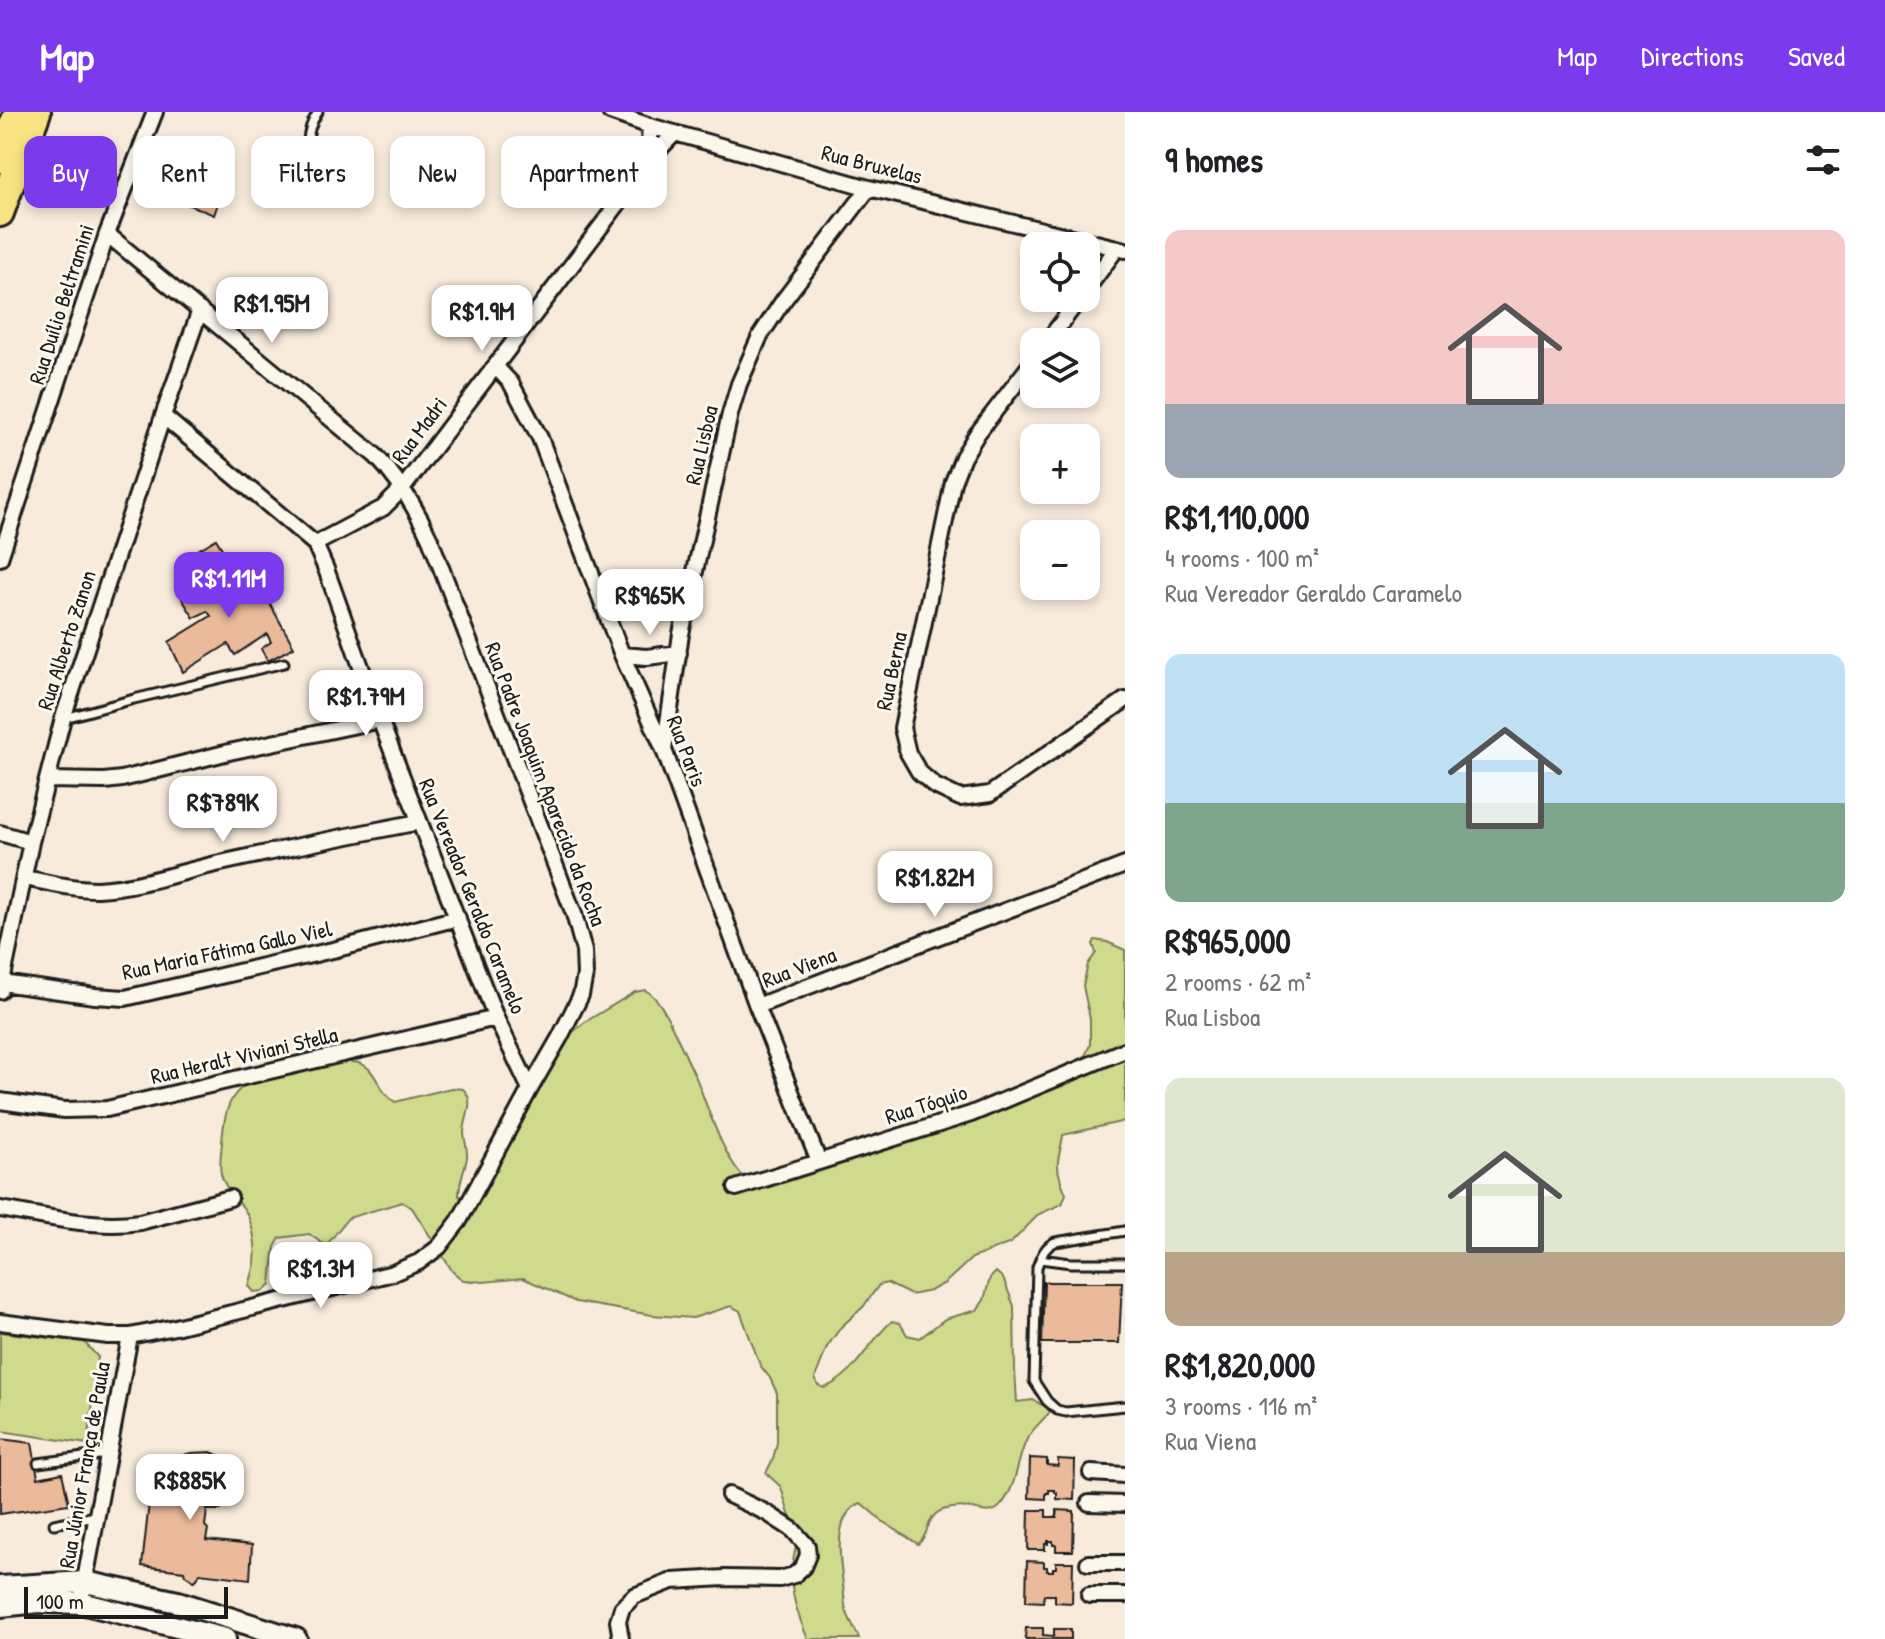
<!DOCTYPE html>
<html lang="en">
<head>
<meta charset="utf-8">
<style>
  :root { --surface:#fff; --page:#f6f6f6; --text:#202124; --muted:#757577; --accent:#7c3aed }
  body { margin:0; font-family:"Patrick Hand",sans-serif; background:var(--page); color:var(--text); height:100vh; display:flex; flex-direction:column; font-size:30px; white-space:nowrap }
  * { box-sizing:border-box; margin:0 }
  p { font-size:26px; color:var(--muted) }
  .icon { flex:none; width:44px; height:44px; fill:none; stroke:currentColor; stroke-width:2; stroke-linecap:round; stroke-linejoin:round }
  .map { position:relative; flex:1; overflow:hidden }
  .drawer { display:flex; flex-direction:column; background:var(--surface); width:760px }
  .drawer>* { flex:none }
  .guide { position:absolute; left:24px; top:24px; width:760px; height:72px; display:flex; gap:16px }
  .fabs { position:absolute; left:1020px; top:120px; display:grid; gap:16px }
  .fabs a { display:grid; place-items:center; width:80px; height:80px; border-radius:16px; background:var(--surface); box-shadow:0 4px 12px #0003; font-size:40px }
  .scale { position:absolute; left:24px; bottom:20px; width:204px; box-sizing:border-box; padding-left:8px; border:4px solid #1c1c1c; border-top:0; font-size:22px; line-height:28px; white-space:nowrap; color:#1c1c1c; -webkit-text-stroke:6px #fbf7ec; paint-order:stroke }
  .price { position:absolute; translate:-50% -68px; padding:0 18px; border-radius:16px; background:#fff; color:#222; font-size:26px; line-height:52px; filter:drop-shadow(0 2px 4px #0008) }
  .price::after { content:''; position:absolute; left:50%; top:48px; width:24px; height:18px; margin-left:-12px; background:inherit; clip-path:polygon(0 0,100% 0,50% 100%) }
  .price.selected { background:var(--accent); color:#fff }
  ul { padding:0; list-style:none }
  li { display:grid; align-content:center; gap:16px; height:424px; padding:0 40px }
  li span { display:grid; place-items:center; height:248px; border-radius:16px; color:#555 }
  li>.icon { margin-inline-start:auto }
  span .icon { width:144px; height:144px; fill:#fffc; stroke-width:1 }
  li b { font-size:34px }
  h2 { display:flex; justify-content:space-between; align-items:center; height:96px; padding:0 40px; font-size:34px }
  .pill { padding:0 28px; border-radius:16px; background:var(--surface); box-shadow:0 4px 12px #0003; font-size:28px; line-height:72px }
  .pill.selected { background:var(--accent); color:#fff }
  header { display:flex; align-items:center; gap:48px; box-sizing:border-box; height:112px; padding:0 40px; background:var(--accent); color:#fff }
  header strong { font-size:38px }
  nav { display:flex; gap:44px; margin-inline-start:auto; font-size:28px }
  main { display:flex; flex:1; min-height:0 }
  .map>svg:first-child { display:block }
  .green { fill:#cfda8d; stroke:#767b54; stroke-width:2 }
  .building { fill:#ebba9b; stroke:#1c1c1c; stroke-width:2 }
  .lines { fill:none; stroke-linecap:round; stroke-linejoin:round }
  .lane-casing { stroke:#1c1c1c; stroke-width:13 }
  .street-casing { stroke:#1c1c1c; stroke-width:20 }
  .secondary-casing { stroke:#1c1c1c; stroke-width:26 }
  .highway-casing { stroke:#1c1c1c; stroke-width:32 }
  .lane { stroke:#fbf7ec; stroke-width:7 }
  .street { stroke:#fbf7ec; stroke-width:14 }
  .secondary { stroke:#fbf7ec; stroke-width:20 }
  .highway { stroke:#f8e281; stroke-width:26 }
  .labels { text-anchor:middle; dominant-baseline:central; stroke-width:6; stroke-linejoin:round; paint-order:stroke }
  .street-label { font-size:22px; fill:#1c1c1c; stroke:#fbf7ec }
</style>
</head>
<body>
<header>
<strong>Map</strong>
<nav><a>Map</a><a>Directions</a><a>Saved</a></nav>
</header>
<main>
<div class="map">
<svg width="1125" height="1527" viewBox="0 0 1125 1527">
  <rect width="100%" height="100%" fill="#f8ebdc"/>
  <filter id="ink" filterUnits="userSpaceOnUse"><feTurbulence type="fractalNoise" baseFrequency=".0125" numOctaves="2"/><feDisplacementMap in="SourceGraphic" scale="16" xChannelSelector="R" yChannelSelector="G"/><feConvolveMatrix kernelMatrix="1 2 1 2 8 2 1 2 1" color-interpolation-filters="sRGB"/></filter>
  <g filter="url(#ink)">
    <path class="green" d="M1095,828L1107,830L1125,838V1009L1063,1023C1062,1032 1059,1041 1058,1049C1057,1061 1062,1072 1066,1082L1062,1092L1039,1102L1011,1131L972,1146L945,1171L930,1179L911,1183L887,1171L879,1173L863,1195L841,1215L827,1235L815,1266L818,1273L824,1276C855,1264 868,1230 892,1209L900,1211L907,1223L920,1226L945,1207L977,1198L984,1188L990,1166L996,1160L1003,1166L1014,1194L1015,1258L1017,1290L1033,1288L1052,1298C1044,1307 1032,1317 1027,1327C1017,1347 1017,1374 1002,1392C992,1405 981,1398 968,1396C960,1394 950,1396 943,1398C926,1403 930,1423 918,1432L882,1409L861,1391C832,1402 840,1449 843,1472C844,1481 844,1490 846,1498C849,1508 856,1517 859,1527H808C790,1486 787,1465 799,1422L789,1402L781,1375L766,1361L773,1347L777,1331V1281L770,1266L760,1253L740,1199L731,1194L693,1206L652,1203L576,1190L523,1166L483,1170L463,1168L453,1160L412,1096L402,1090L348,1106L326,1134L309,1122L280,1126L275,1135L271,1172L264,1179L254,1180L249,1174C251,1166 254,1158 255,1150C257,1135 253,1110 244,1097C236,1085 224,1076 221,1062C219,1053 221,1041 222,1031C225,990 232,972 274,961C288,957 302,958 317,956C333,954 355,943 369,957C380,969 379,979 395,990L451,976L463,977C476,989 465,1004 464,1020C464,1028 468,1037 467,1046C464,1059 459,1070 459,1084L463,1086L477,1076L534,977L567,925L585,910L635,880L645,878C661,887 668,907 676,923C683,938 690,953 697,968C708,996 724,1048 746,1067L998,992L1073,957L1084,946L1090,933V907L1083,874L1088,852L1096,841L1093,832Z
      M0,1220L84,1230L98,1245L88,1332L0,1319Z"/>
    <path class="building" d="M190,61L224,74L214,103L179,89Z
      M216,427L234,456L215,468L198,438Z
      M201,452L214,475L244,457L250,468L255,465L294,535L268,549L261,537L271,530L267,522L235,543L228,532L183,560L169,530L211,504L207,499L194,506L182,487L197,480L187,462Z
      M1044,1170H1122L1119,1231H1042Z
      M0,1327L32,1331L38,1366L62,1361L69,1392L0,1402Z
      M211,1340L224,1346L236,1356L197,1382H206L220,1398H207L205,1414L208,1417L206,1428L252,1433L250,1467L200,1461L197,1467L194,1469L185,1463L184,1459L142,1454L149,1391L156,1385L145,1370L169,1351L178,1361L183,1356L177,1349L184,1343L191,1341Z
      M1030,1346L1047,1347V1353L1058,1354V1347L1075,1348L1074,1388L1057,1387V1381H1055V1378H1049V1381H1046V1387L1029,1386Z
      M1029,1398H1046V1405H1057V1398L1074,1399L1073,1439H1056V1433H1053V1429H1048V1432H1045V1438H1028Z
      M1027,1449L1044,1450V1455H1047V1459H1053V1456H1056V1450H1073L1072,1491L1055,1490V1483H1044L1043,1490L1026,1489Z
      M1026,1516H1043V1523L1054,1524V1517H1071V1527H1025Z"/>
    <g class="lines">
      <defs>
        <path id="lane" d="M318,0C299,29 311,48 321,77
          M65,606L134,587L284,551
          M1125,1119L1055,1130C1044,1135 1041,1145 1037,1155L1034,1269L1047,1289L1057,1298L1066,1300L1125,1294
          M1040,1147L1071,1151H1125
          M38,1351L107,1342
          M54,1412L95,1404"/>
        <path id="street" d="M610,0L650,14L869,76L1125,138
          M648,49L650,14
          M1086,178L1117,136
          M1047,230L1080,186
          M1034,248L977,322L963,345L953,370L902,616L908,641L919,660L935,674L960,686L990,682L1125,588
          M495,254L511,271L540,326L622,543L664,638L757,894L819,1050
          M163,304L315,432L326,457L380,608L496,906L530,977
          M315,432L383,396L403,376L630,76L648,49L675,21
          M0,446L107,122L155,0
          M622,543L647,545L679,541
          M664,638L681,522L730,302L739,272L760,224L783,189L869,76
          M48,668L104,669L122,667L229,640L380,608
          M0,721L31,730
          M25,766C49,771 73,777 97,777C138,775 177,761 216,752C284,737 351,723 419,710
          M2,871L95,884L125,886L337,837L458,806
          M0,879L31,730L63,606L163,304L200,198
          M757,894L1125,753
          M0,989L64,998L107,997L496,906
          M736,1076L971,1002L1125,938
          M0,1097C45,1104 94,1117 140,1110L230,1086
          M0,1210L108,1224H130L175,1215L393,1161L419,1150L439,1135L459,1109L530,977L560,925L581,883L585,863L584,839L574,802L430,427C416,396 400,369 376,344L107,122
          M1091,1361L1125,1363
          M1089,1391L1125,1392
          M1088,1451H1125
          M83,1479L130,1224
          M1089,1483H1125
          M621,1527L618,1509L622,1496L634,1484L672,1469L725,1466L780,1467L794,1463L803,1455L808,1443L807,1434L793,1418L767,1401L729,1383"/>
        <path id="secondary" d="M0,1475L85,1470L178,1490L296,1527
          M0,1494L40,1490L81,1491L225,1527"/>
        <path id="highway" d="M0,47L18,0
          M0,101L37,0"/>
      </defs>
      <use href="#lane" class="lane-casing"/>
      <use href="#street" class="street-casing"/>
      <use href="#secondary" class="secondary-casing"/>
      <use href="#highway" class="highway-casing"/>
      <use href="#lane" class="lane"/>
      <use href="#street" class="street"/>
      <use href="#secondary" class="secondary"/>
      <use href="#highway" class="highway"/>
    </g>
  </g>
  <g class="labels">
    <g class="street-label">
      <text transform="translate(872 52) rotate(14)">Rua Bruxelas</text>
      <text transform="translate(61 192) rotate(-72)">Rua Duílio Beltramini</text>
      <text transform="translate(419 318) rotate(-53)">Rua Madri</text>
      <text transform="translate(701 333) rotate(-77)">Rua Lisboa</text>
      <text transform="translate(66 528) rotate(-72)">Rua Alberto Zanon</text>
      <text transform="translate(891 559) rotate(-78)">Rua Berna</text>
      <text transform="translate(687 639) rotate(69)">Rua Paris</text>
      <text transform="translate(546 672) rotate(69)">Rua Padre Joaquim Aparecido da Rocha</text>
      <text transform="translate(473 784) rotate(68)">Rua Vereador Geraldo Caramelo</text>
      <text transform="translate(227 838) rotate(-12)">Rua Maria Fátima Gallo Viel</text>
      <text transform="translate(799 855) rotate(-21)">Rua Viena</text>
      <text transform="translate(244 943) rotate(-13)">Rua Heralt Viviani Stella</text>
      <text transform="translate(926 992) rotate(-18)">Rua Tóquio</text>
      <text transform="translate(84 1353) rotate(-80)">Rua Júnior França de Paula</text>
    </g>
  </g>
</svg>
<div class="fabs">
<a><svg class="icon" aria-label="locate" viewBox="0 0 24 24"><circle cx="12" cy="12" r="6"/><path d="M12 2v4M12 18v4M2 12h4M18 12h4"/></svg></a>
<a><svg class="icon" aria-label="layers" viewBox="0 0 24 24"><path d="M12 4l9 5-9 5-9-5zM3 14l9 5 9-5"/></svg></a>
<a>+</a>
<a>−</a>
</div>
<div class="scale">100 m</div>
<b class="price" style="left:272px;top:233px">R$1.95M</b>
<b class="price" style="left:482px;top:241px">R$1.9M</b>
<b class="price selected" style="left:229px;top:508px">R$1.11M</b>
<b class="price" style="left:650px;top:525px">R$965K</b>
<b class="price" style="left:366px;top:626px">R$1.79M</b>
<b class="price" style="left:223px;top:732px">R$789K</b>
<b class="price" style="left:935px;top:807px">R$1.82M</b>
<b class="price" style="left:321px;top:1198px">R$1.3M</b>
<b class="price" style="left:190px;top:1410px">R$885K</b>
<div class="guide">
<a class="pill selected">Buy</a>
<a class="pill">Rent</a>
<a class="pill">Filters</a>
<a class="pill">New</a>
<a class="pill">Apartment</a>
</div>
</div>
<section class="drawer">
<h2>9 homes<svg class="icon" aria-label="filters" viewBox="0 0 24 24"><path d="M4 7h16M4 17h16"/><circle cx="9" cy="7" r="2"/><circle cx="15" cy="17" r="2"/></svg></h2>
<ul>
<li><span style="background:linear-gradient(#f6c9c9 70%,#9aa5b1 0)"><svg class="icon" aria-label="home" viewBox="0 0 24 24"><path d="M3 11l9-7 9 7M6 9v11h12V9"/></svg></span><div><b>R$1,110,000</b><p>4 rooms · 100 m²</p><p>Rua Vereador Geraldo Caramelo</p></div></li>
<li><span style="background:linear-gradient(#bfe0f5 60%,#7fa58c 0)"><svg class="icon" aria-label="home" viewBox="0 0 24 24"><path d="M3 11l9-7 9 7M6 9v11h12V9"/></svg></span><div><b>R$965,000</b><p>2 rooms · 62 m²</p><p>Rua Lisboa</p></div></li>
<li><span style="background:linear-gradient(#dfe7d0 70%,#b9a48a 0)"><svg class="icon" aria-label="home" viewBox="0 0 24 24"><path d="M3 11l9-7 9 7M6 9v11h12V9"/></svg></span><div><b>R$1,820,000</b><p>3 rooms · 116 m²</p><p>Rua Viena</p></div></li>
</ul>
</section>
</main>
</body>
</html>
